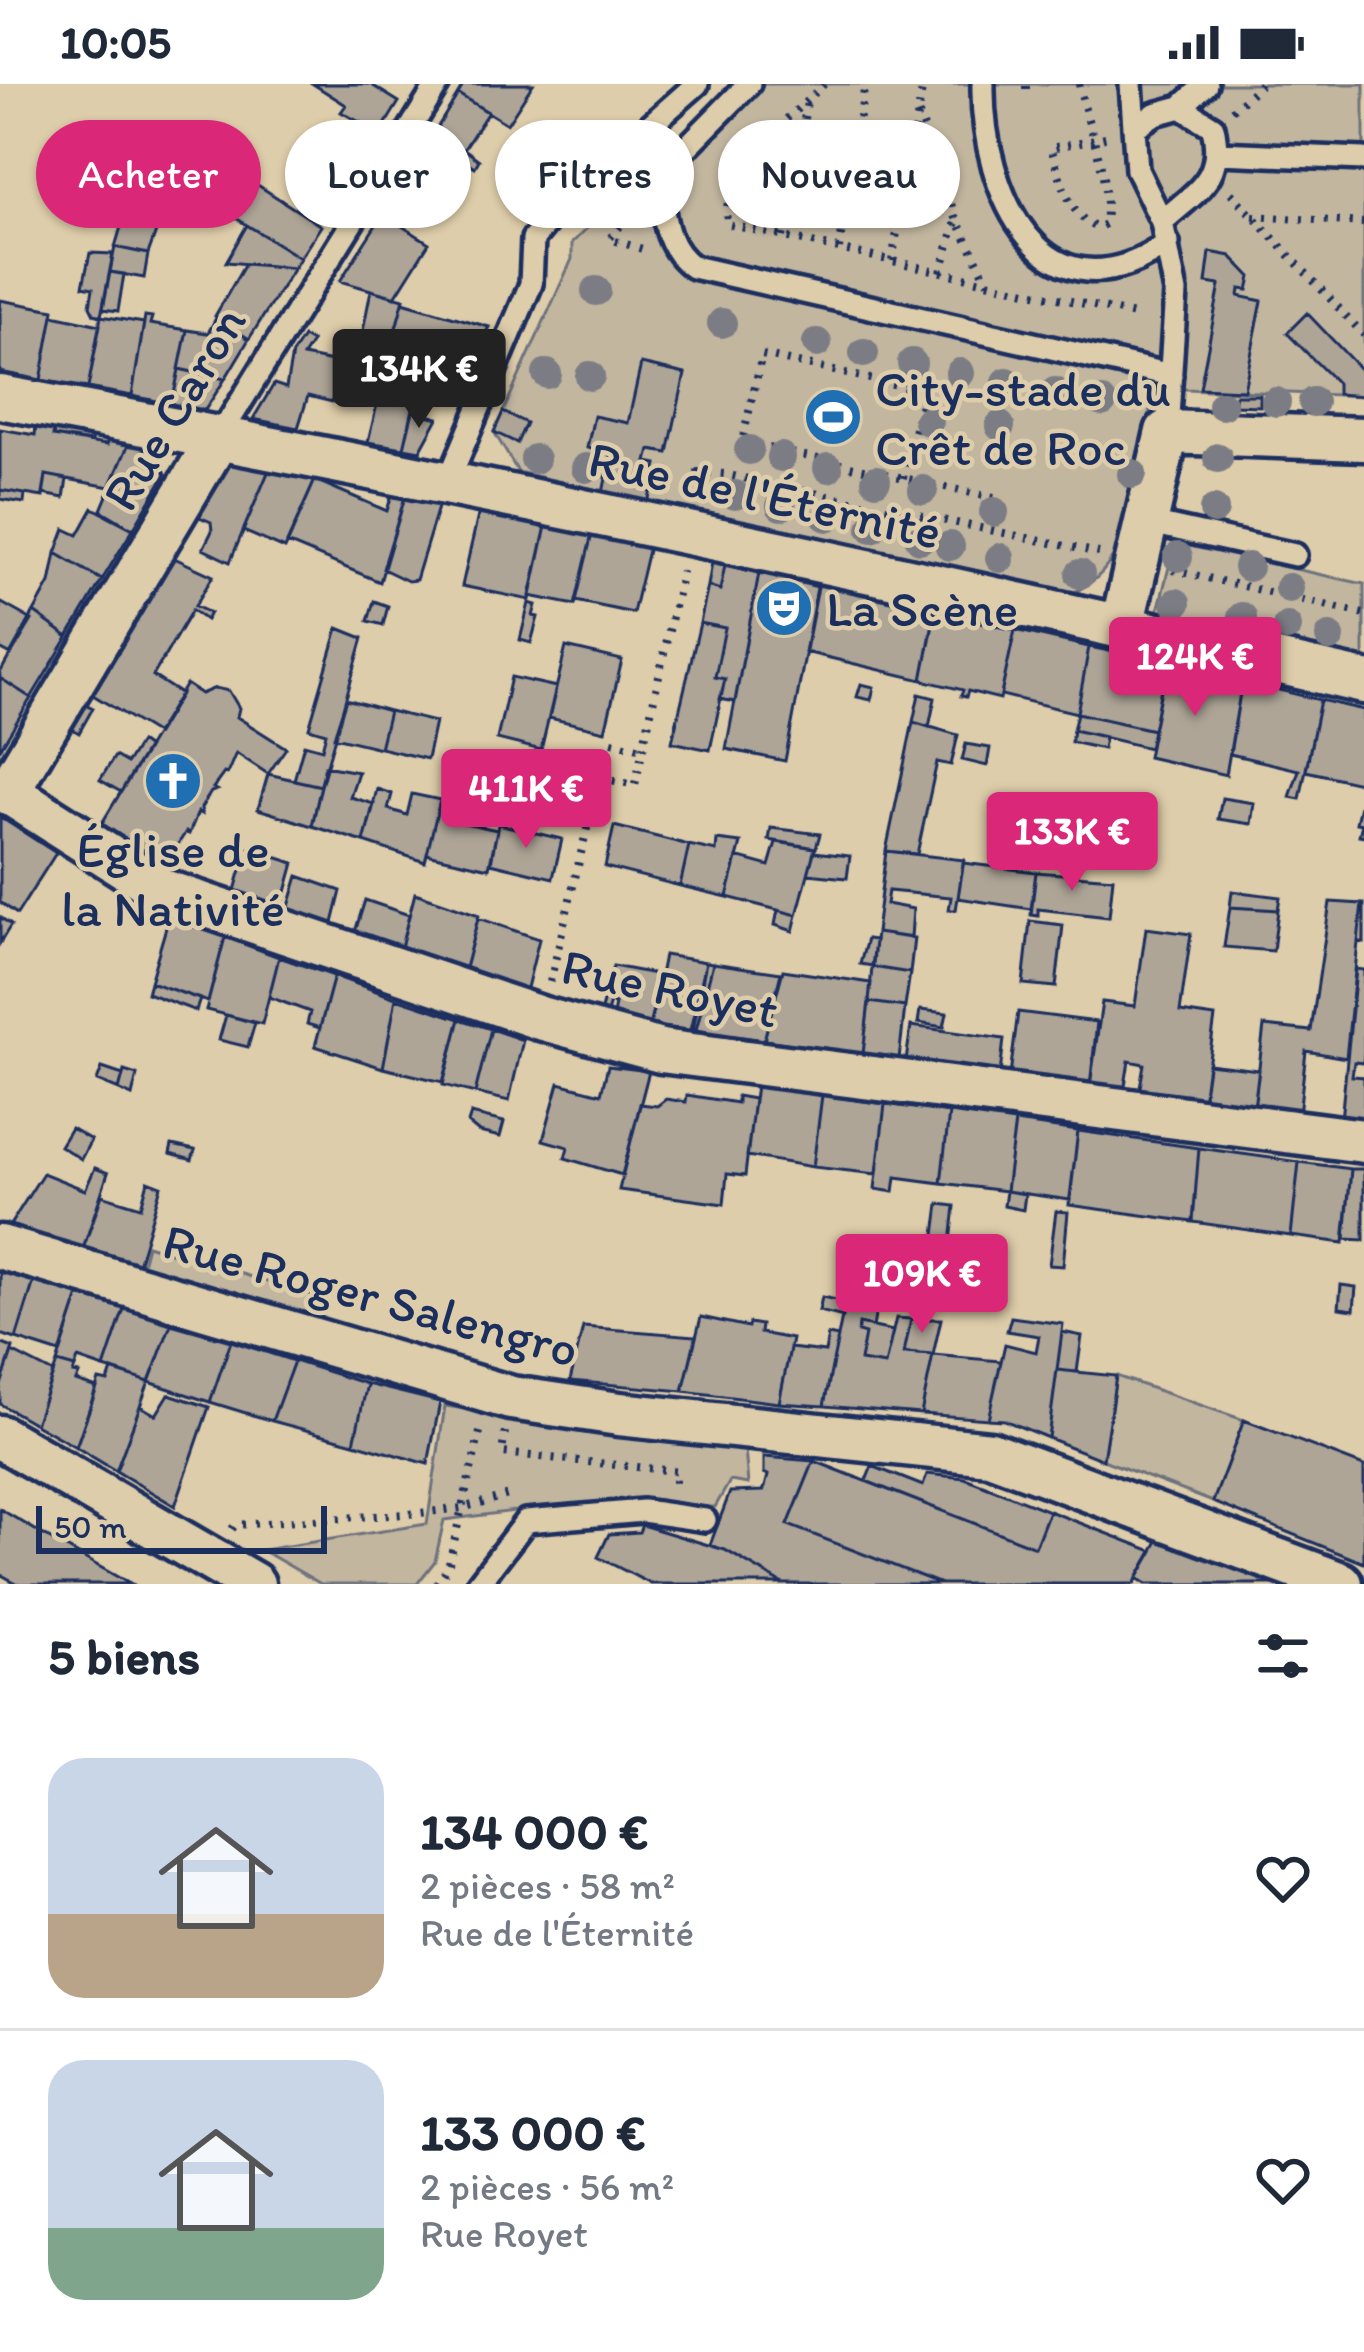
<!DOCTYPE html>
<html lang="fr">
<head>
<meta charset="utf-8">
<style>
  :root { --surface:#fff; --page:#f6f6f7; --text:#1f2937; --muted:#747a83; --line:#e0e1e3; --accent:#db2777 }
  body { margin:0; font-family:Itim,sans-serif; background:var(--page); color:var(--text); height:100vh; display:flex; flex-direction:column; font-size:45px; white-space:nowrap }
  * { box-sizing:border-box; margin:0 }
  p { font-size:39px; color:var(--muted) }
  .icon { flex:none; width:66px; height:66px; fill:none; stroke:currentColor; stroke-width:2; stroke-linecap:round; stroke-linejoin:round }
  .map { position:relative; height:1500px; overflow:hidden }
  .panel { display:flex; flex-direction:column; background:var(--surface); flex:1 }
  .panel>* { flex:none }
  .top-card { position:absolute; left:36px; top:36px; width:1293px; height:108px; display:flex; gap:24px }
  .scale { position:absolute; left:36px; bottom:30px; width:291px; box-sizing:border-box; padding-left:12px; border:6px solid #1b2f5e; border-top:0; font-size:33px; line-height:42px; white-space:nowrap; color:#1b2f5e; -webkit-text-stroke:9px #decdaa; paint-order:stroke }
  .price { position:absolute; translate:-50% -102px; padding:0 27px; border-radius:12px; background:var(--accent); color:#fff; font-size:39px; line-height:78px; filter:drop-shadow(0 3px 6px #0008) }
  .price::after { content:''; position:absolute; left:50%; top:72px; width:36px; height:27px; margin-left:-18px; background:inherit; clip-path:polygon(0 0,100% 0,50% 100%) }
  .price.active { background:#222; color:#fff }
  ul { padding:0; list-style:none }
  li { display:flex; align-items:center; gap:36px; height:300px; padding:0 48px }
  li+li { border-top:3px solid var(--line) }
  li span { display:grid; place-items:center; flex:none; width:336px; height:240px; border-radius:36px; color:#555 }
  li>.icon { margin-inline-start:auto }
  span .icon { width:144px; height:144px; fill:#fffc; stroke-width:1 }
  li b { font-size:51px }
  h2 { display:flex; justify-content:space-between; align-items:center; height:144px; padding:0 48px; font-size:51px }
  .tag { padding:0 42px; border-radius:54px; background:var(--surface); box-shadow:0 3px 9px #0004; font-size:42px; line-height:108px }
  .tag.active { background:var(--accent); color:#fff }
  .status { display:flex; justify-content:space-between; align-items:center; height:84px; padding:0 60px; background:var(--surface); direction:ltr }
  .status svg { height:33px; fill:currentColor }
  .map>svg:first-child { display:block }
  .green { fill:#c2b69f; stroke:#6e727e; stroke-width:3 }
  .building { fill:#aea597; stroke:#1b2f5e; stroke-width:3 }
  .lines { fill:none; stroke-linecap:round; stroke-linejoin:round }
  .service-casing { stroke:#1b2f5e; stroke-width:30 }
  .minor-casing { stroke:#1b2f5e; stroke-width:51 }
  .path { stroke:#1b2f5e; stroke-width:8; stroke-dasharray:3 9; stroke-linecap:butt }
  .service { stroke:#decdaa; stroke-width:21 }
  .minor { stroke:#decdaa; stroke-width:42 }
  .tree { fill:#7c7d84 }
  .labels { text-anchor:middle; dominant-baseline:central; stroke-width:9; stroke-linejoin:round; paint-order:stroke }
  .poi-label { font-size:51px; fill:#1b2f5e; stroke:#decdaa; text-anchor:start }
  .street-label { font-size:51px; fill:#1b2f5e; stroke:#decdaa }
</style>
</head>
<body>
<div class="status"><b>10:05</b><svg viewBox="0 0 49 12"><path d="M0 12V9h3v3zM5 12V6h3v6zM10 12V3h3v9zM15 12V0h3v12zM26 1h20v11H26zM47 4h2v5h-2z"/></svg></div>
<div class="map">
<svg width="1364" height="1500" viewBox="0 0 1364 1500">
  <rect width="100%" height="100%" fill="#decdaa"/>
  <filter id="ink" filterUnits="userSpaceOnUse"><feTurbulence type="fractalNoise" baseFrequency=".00833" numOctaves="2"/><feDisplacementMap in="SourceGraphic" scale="24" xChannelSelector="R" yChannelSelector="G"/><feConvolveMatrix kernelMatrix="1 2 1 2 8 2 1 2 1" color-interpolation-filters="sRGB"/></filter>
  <g filter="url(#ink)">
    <path class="green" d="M732,0H1364V312L1185,305L1152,299L1150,326L1117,465C1105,490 1092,500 1067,512L518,388L494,348L572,175V159Z
      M1175,459L1364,500V575L1158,527Z
      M147,1161L320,1214L314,1233L142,1180Z
      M1116,1292L1244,1336L1213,1418L1103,1376Z
      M445,1322L745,1365L748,1400L730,1397L715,1423L555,1422L444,1436L435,1477L417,1500H321L262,1466L427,1440Z"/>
    <path class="building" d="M313,0H370L399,18L380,49L341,28L346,21Z
      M464,0H533L507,40L458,10Z
      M458,10L488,28L464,65L479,76L475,83L429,57Z
      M335,45L369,66L351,95L317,74Z
      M538,58L570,78L552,95L525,76Z
      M316,74L350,95L330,127L317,120L301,98Z
      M140,78L182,92L172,123L166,120L148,170L115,163Z
      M225,80L239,89L215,128L199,118Z
      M239,89L321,142L300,174L218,123Z
      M383,130L429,159L395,213L340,197Z
      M247,141L300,174L294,184L226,178Z
      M115,163L148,170L144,194L110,188Z
      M1210,168L1231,172L1251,193L1248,206L1240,205L1239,212L1262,217L1244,306L1200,304L1220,201L1206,199Z
      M90,169L113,170L101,232L94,230L90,222L93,204L83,202Z
      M245,180L294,184L249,255L215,232Z
      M110,188L124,190L118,227L103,225Z
      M371,206L404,215L377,313L367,311L373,281L357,277Z
      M0,216L54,226L41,296L0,288Z
      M403,218L489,243L470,278L393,255Z
      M1307,229L1364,289V312L1337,310V299L1287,249Z
      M53,231L100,241L88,304L41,296Z
      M101,232L144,239L132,312L88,304Z
      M145,232L152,233L150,240L187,246L172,320L132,312Z
      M216,234L249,255L225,295L179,285L187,246L208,249Z
      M303,253L312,258L303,272L341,280L332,318L308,312L298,344L253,335L274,300L286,304L292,270Z
      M393,255L423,264L418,283L387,277Z
      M641,280L685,290L668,369L650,366L647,378L657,380L648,419L603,409L611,370L587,364L594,332L628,339Z
      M386,283L421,290L404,364L368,358Z
      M179,285L225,295L205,326L172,320Z
      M1235,311H1260V322L1235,321Z
      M413,327L438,334L420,367L404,364Z
      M503,328L526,339L517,359L494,348Z
      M36,343L54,347L53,352L99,360L107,361V356L129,359L110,403L46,391L43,413L0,406V345L35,351Z
      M54,347L92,353L91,358L53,352Z
      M129,359L154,364L166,390L133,445L101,426Z
      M228,377L269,386L230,478L203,465L212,447L211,438L195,431Z
      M269,386L315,396L285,465L243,447Z
      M46,391L67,395L64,414L43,410Z
      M315,396L387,427L392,410L405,413L380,498L287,459Z
      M0,406L25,410L24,419L0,415Z
      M405,413L439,420L416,496L408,497L383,485Z
      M93,424L133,445L102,496L56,469L65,445L78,451Z
      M479,427L546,442L530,516L462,502Z
      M546,442L592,450L575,521L530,512Z
      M592,450L649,462L633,529L576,517Z
      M56,469L102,496L68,553L34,528L50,499Z
      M170,472L213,492L195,522L210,529L206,536L192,526L153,592L181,610L157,650L88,608Z
      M712,478L725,481L720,506L708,502Z
      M725,481L759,489L735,618L720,615L725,595L715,593L725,544L700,539L708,502L720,506Z
      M759,489L818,503L785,677L726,665Z
      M818,498L936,526L922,596L805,568Z
      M374,517L388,522L383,541L368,537Z
      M0,518L32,536L11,571L0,565Z
      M529,519L536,521L533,532L538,533L531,559L520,556Z
      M34,528L68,553L31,614L0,594V589Z
      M935,528L1015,546L1000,615L968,607L966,613L961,612L963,606L922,596Z
      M700,539L725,544L715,593L725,595L710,666L672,658Z
      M338,544L363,554L321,702L294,696L304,660L322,665L326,649L309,644Z
      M1015,546L1089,563L1077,629L1001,611Z
      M566,563L622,576L605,647L549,634Z
      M1089,563L1166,578L1153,646L1077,629Z
      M1166,580L1242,597L1226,691L1148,673Z
      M511,593L556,603L541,666L497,655Z
      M0,594L31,614L0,665Z
      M1242,597L1320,616L1300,715L1290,713L1299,686L1230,670Z
      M186,600L201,610L215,604L229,607L239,624L237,633L286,664L268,690L236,669L227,690L224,689L213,704L217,706L211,708L201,724L202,730L198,728L189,750L186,748L162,784L99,744Z
      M861,600L874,603L871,616L857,613Z
      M919,610L935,614L929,643L913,638Z
      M346,615L389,627L380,664L334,653Z
      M1320,616L1364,626V700L1306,687Z
      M83,619L93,624L79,649L69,643Z
      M389,627L435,638L427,675L380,664Z
      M1077,629L1153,646L1149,664L1073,646Z
      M913,638L958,651L951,681L937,678L917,770L886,767Z
      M1073,646L1105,653L1103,665L1071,658Z
      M140,658L148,664L121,708L100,696L115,672L127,679Z
      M966,660L990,664L987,682L962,676Z
      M325,682L358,688L350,713L374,720L364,758L312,742Z
      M268,690L321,702L312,742L258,725Z
      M488,691L534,696L527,731L481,726Z
      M377,705L392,710L388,725L407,731L412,710L440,716L425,778L364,758Z
      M1222,714L1254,719L1251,740L1218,735Z
      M440,716L465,720L460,738L497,746L489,784L427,770Z
      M1360,721L1364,722V752L1359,751L1362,740L1356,739Z
      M0,733L56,769L17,830L0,818Z
      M498,740L562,755L553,794L491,779Z
      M614,742L689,761L680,802L605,783Z
      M771,744L820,750L816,764L769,756Z
      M717,756L741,759L727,813L680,802L689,761L716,767Z
      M776,758L815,764L797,831L727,813L737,773L769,782Z
      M247,764L294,779L281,826L234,810Z
      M886,767L964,776L956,826H949L951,813L888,807L886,820L913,825L911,854L876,849Z
      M814,768L850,772L847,794L808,790Z
      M963,779L1036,788L1031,825L958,814Z
      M1036,788L1113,794L1109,833L1038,825V832L1031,831Z
      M298,792L341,807L332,843L287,829Z
      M1232,807L1280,813L1278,826L1230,823Z
      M415,809L479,831L464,888L400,867Z
      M365,816L409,831L400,867L354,851Z
      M1330,818L1362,820L1346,974L1306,967L1299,1031L1254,1024L1264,942L1311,947Z
      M1362,820H1364V859L1358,858Z
      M1230,823L1278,826L1273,867L1224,863Z
      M778,826L797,831L793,847L775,841Z
      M0,833L11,841L0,859Z
      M169,833L225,853L208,918L150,898Z
      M478,834L539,855L526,908L464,888Z
      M1030,837L1063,841L1056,903L1023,900Z
      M1146,844L1191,850L1180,928L1215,933L1203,1018L1139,1009L1144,980L1129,977L1124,1008L1090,1002L1102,918L1135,922Z
      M876,849L914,854L910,889L872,883Z
      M225,853L279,873L262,940L206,926Z
      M867,855L875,856L873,882L860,880Z
      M664,871L706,878L690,946L650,942Z
      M279,873L334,892L320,944L307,940L310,928L269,913Z
      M706,878L713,879L696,946H693Z
      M713,879L781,889L764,956L696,946Z
      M613,882L660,891L650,939L613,932L615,920L610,919L606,932L599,933Z
      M872,883L910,889L905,923L869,918Z
      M1356,885L1364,886V967L1363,979L1354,978L1352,992L1364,993V1038L1341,1036Z
      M783,886L871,899L863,970L764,956Z
      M334,892L396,914L383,984L315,962Z
      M150,898L200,915L196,927L147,909Z
      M396,914L460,935L443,998L383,984Z
      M869,918L905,923L899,975L863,970Z
      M920,926L947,929L944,943L918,939Z
      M1018,928L1097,938L1090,1002L1010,991Z
      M226,931L255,939L248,963L219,956Z
      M460,935L491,945L475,1009L443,1001Z
      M911,942L1004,955L1000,990L906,977Z
      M491,945L523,956L509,1017L475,1009Z
      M1208,980L1259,986L1254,1024L1203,1018Z
      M608,982L649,987L622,1091L565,1074L568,1063L543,1056L559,999L601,1010Z
      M102,984L123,991L119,1006L97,997Z
      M124,987L137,991L132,1012L119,1006Z
      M756,1001L822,1011L813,1083L747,1072Z
      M687,1011L737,1019V1012L754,1015L745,1092L727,1090L724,1120L619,1106L640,1020L657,1022L666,1015L686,1018Z
      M822,1011L885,1020L877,1090L813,1083Z
      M885,1020L949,1029L941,1099L896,1093L894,1108L875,1105Z
      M949,1029L1015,1038L1006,1107L941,1099Z
      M471,1030L504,1038L500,1053L479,1048L468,1039Z
      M1015,1038L1078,1047L1070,1116L1006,1107Z
      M71,1044L91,1056L81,1075L60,1062Z
      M1078,1047L1199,1064L1193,1138L1069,1121Z
      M172,1061L195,1066L192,1076L170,1070Z
      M1199,1064L1299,1078L1291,1152L1193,1138Z
      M1299,1078L1351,1085L1344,1159L1291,1152Z
      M95,1084L108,1089L83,1165L10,1141L43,1089L85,1106Z
      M1351,1085H1364V1156L1345,1155Z
      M148,1097L161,1102L138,1181L83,1165L102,1111L141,1123Z
      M1006,1107L1025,1110L1023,1126L1004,1122Z
      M939,1120L955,1122L949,1177L932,1174Z
      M1056,1127L1068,1128L1063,1182L1049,1181Z
      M856,1164L887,1168L873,1243L859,1240L858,1248L865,1250L860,1277L885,1281L896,1234L911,1235L904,1269L933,1271L921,1330L824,1322Z
      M909,1179L950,1190L947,1207L935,1204L930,1211L903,1206Z
      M0,1186L34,1197L16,1255L0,1250Z
      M34,1197L79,1211L60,1269L16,1255Z
      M1341,1201L1356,1203L1354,1226L1339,1224Z
      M79,1211L124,1225L104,1284L78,1275L75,1284L57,1279Z
      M822,1213L846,1218L843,1233L819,1227Z
      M124,1225L171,1240L149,1298L104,1284Z
      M701,1233L748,1243L749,1239L761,1241L760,1249L792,1255L779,1319L683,1307Z
      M1011,1233L1063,1240L1048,1354L1004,1336L988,1335L1005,1260L1036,1268L1039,1252L1007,1247Z
      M911,1235H941L933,1271L904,1269Z
      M171,1240L231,1257L210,1318L149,1298Z
      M859,1240L893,1247L885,1281L860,1277L865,1250L858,1248Z
      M583,1243L696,1252L683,1307L570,1297Z
      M1062,1248L1082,1252L1077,1288L1057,1286Z
      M828,1251L838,1253L824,1322L779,1319L790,1264L825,1268Z
      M231,1257L294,1277L272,1337L210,1318Z
      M0,1259L13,1264L0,1304Z
      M12,1268L53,1289L35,1340L0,1320V1304Z
      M933,1271L1001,1277L988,1335L921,1330Z
      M294,1277L367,1300L354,1359L272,1337Z
      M57,1279L75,1284L73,1289L79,1290L76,1297L97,1304L76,1363L35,1340Z
      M112,1286L149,1298L116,1387L76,1363L99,1296L108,1298Z
      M1057,1286L1116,1292L1103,1376L1048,1354Z
      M367,1300L440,1318L428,1380L354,1359Z
      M169,1310L209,1323L175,1422L116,1387L140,1322L156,1331Z
      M1244,1336L1364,1382V1479L1213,1418Z
      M764,1373L814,1377L788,1441L941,1500H783L725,1466L710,1461L730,1408L763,1407L765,1403L768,1391L764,1389Z
      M814,1377L1035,1463L1049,1427L1153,1467L1134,1500H941L788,1441Z
      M872,1382L923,1402L927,1390L965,1394L1049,1427L1035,1463L866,1397Z
      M0,1425L54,1457L130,1500H18L0,1490Z
      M642,1441L725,1466L783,1500H651L598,1473L609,1450L639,1448Z
      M1162,1450L1292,1500H1146L1137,1494Z"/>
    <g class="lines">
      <defs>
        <path id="service" d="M749,0L674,76L659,100C664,132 665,164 693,183L1171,291
          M983,0C981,108 1043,246 1168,159
          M1131,0L1137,86L1162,138
          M1181,23L1206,0
          M1134,44L1155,30L1181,23L1213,43C1225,95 1197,106 1162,138L1176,208L1167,348
          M1219,69L1364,75
          M219,353L438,0
          M447,400L531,200L533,155L565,116L697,0
          M1146,438L1295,471
          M478,1500L526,1437L643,1427L705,1436"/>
        <path id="minor" d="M0,313C457,397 912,494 1364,598
          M1122,542L1167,348L1364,355
          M0,703L163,807L540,934L661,967L1364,1057
          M7,708L219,353
          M0,1163L511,1314L619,1330L990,1369L1341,1500
          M0,1353L253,1500"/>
      </defs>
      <use href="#service" class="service-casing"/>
      <use href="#minor" class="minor-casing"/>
      <path class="path" d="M824,0C785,40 721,80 727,140L1134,231
        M1079,0C1088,46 1111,92 1105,140L1097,144C1066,130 1061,93 1051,64L1110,52
        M1026,5V0
        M1232,26L1261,0
        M919,30L956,134L988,198
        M1231,109L1364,251
        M636,124L609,155L646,166
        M1253,132L1364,139
        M783,153L807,18
        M839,165L865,0
        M892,177L923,0
        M941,188L956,137
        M903,394L924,307L762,271L742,358L994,414
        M695,413L698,388L724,390L1099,469
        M1173,486L1364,530
        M601,694L635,701L682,487
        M550,898L608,657L643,665
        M505,1348L502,1369L675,1387V1402L671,1403
        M232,1445L235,1441L420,1429L462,1424L512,1410
        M437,1500L448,1483L481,1344"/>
      <use href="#service" class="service"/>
      <use href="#minor" class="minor"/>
    </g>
    <g class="tree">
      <circle cx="596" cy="207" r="15"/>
      <circle cx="722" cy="239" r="15"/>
      <circle cx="817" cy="259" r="15"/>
      <circle cx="864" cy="269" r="15"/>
      <circle cx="912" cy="279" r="15"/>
      <circle cx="960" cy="289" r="15"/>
      <circle cx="547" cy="290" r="15"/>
      <circle cx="590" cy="292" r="15"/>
      <circle cx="1007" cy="298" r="15"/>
      <circle cx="1055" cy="308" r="15"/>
      <circle cx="1102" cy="318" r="15"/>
      <circle cx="1276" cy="318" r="15"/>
      <circle cx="1313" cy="318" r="15"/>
      <circle cx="1222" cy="321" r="15"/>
      <circle cx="928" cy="337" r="15"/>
      <circle cx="1000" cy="342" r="15"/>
      <circle cx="749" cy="366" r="15"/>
      <circle cx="781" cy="373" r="15"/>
      <circle cx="1218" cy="374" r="15"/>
      <circle cx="535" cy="375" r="15"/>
      <circle cx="586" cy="384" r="15"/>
      <circle cx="828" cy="384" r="15"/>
      <circle cx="1132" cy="390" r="15"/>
      <circle cx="876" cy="396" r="15"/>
      <circle cx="923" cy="406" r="15"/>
      <circle cx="735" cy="411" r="15"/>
      <circle cx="781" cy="422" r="15"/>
      <circle cx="1214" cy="426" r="15"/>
      <circle cx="994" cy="428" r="15"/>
      <circle cx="827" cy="433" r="15"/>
      <circle cx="872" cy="444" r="15"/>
      <circle cx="920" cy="455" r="15"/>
      <circle cx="950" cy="462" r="15"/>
      <circle cx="1178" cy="473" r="15"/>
      <circle cx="1000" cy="474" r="15"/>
      <circle cx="1248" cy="483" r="15"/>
      <circle cx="1080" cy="490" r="15"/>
      <circle cx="1289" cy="504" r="15"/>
      <circle cx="1176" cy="519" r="15"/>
      <circle cx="1242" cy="533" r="15"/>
      <circle cx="1287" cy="543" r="15"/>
      <circle cx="1330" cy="553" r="15"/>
    </g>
  </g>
  <defs>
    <symbol id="stadium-disc" viewBox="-11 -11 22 22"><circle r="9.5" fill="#1f6fb2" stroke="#decdaa"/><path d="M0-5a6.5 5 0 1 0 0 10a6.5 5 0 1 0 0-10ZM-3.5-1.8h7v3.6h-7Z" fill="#fff"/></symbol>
    <symbol id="theatre-disc" viewBox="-11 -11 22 22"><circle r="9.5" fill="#1f6fb2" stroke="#decdaa"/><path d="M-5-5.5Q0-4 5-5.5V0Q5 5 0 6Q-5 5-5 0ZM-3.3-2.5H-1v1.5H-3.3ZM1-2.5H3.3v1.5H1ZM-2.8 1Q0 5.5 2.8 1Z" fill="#fff"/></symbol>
    <symbol id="church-disc" viewBox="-11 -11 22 22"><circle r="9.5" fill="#1f6fb2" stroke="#decdaa"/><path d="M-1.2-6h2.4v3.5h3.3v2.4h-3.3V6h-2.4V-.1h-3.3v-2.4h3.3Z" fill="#fff"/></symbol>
  </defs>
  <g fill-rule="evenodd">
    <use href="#stadium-disc" x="800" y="300" width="66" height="66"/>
    <use href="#theatre-disc" x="751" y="491" width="66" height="66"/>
    <use href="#church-disc" x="140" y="664" width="66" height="66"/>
  </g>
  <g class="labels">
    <g class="poi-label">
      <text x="875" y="304">City-stade du<tspan x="875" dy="59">Crêt de Roc</tspan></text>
      <text x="826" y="524">La Scène</text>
      <text x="173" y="765" text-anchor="middle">Église de<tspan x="173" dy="59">la Nativité</tspan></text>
    </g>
    <g class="street-label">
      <text transform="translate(174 324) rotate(-59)">Rue Caron</text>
      <text transform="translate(765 411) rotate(12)">Rue de l'Éternité</text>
      <text transform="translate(670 904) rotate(12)">Rue Royet</text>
      <text transform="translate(371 1211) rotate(15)">Rue Roger Salengro</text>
    </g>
  </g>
</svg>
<div class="scale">50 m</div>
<b class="price active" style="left:419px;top:347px">134K €</b>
<b class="price" style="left:1195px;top:635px">124K €</b>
<b class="price" style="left:526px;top:767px">411K €</b>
<b class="price" style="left:1072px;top:810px">133K €</b>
<b class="price" style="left:922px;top:1252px">109K €</b>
<div class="top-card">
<a class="tag active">Acheter</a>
<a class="tag">Louer</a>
<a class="tag">Filtres</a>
<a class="tag">Nouveau</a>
</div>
</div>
<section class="panel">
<h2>5 biens<svg class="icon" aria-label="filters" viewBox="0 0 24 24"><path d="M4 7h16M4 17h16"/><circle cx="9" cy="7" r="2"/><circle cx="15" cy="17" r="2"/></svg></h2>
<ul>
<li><span style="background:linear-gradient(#c9d6e8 65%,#b9a48a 0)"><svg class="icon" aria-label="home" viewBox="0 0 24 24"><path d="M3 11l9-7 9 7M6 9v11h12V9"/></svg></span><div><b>134 000 €</b><p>2 pièces · 58 m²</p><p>Rue de l'Éternité</p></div><svg class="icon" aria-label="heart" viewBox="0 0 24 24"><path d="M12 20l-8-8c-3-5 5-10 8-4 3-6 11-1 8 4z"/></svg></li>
<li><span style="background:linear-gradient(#c9d6e8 70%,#7fa58c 0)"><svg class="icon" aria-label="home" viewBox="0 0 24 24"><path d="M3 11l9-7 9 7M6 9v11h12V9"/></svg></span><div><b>133 000 €</b><p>2 pièces · 56 m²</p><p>Rue Royet</p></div><svg class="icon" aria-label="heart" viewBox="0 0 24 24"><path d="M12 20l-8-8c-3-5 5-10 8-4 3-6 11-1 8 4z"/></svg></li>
</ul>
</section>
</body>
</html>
